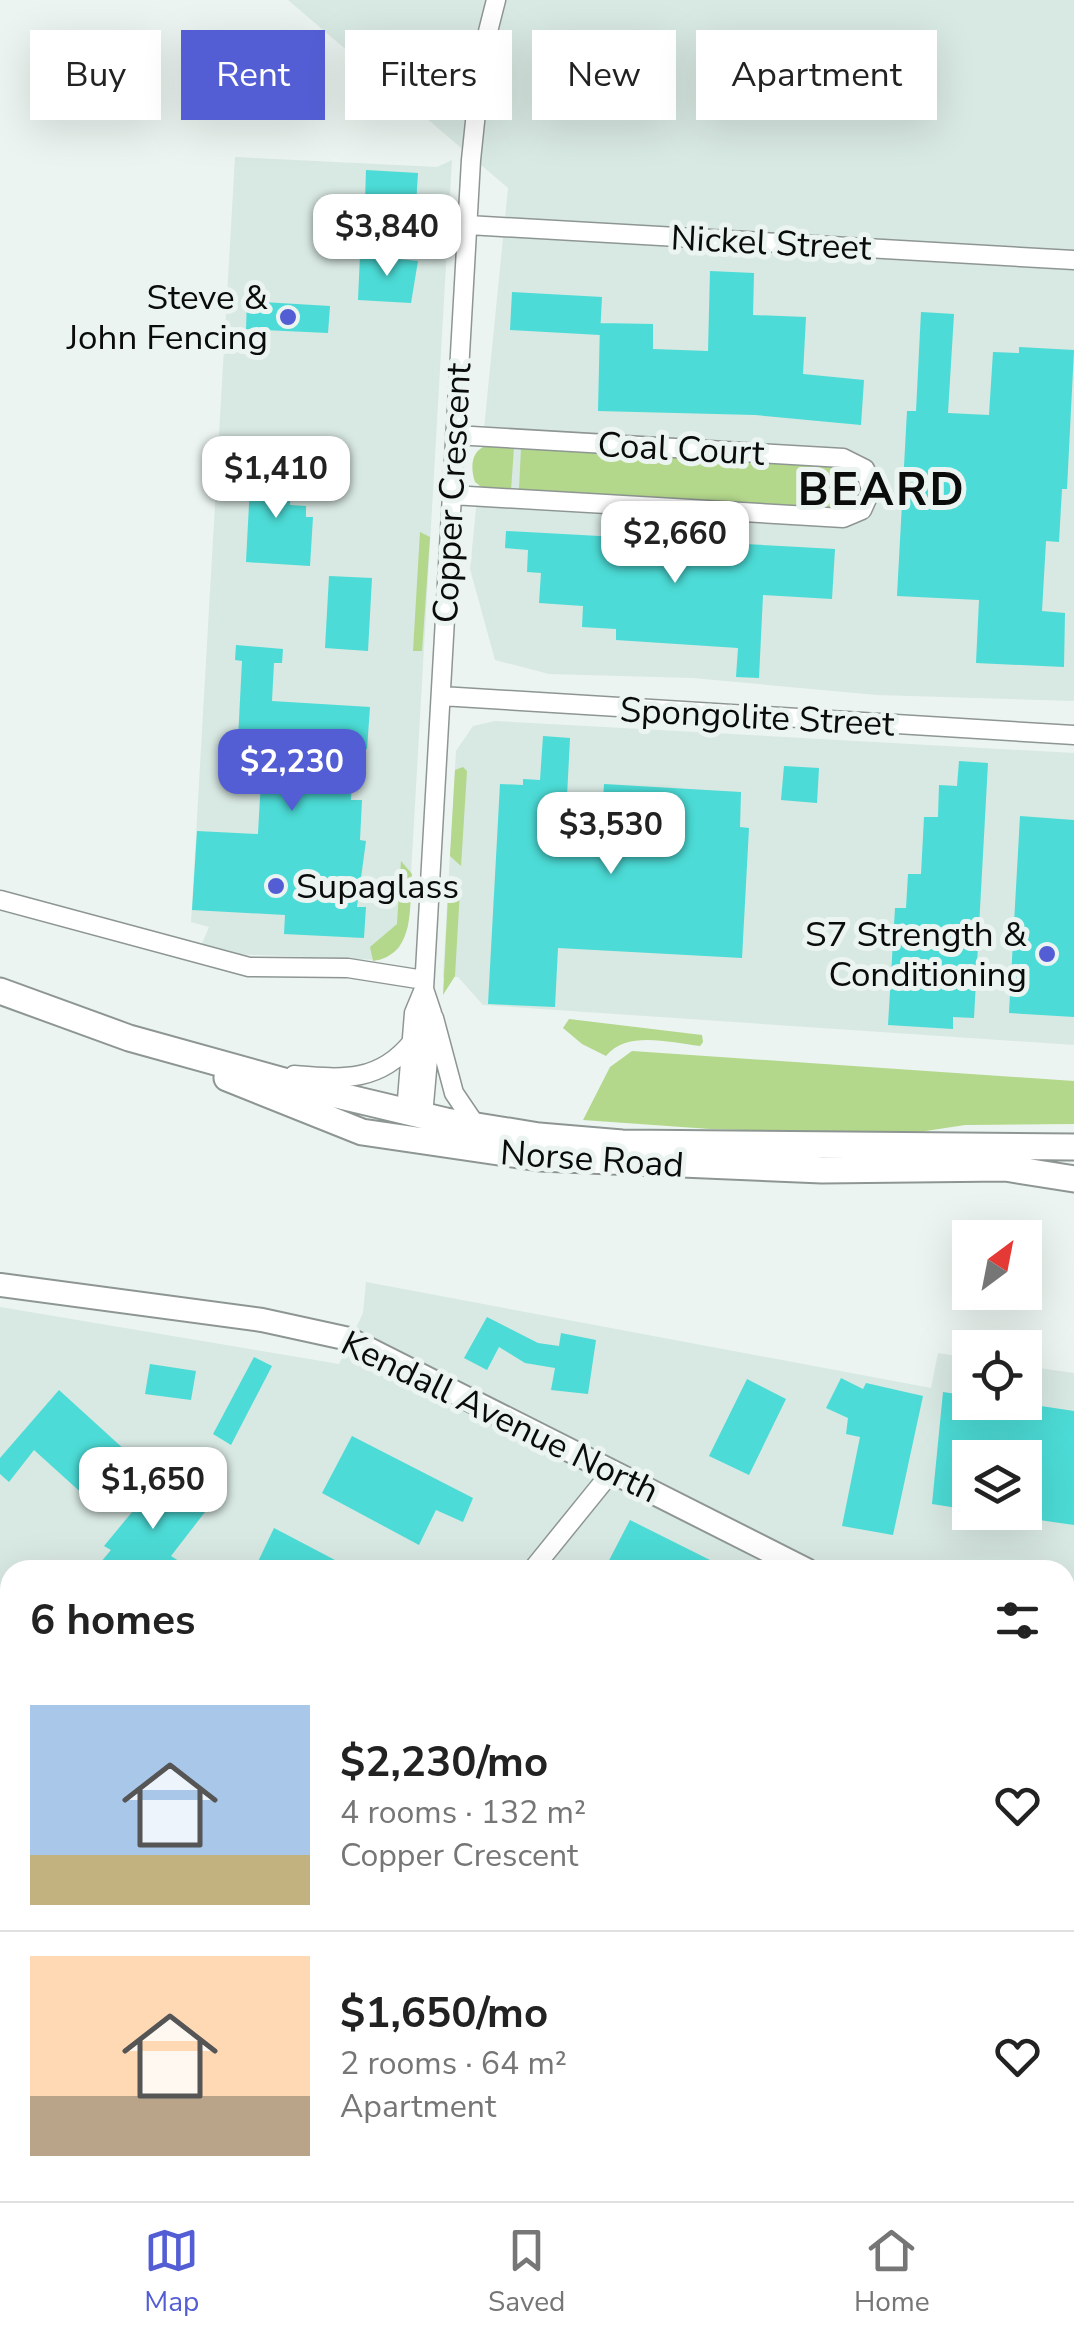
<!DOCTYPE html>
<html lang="en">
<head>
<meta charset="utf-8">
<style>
  :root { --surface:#fff; --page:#f6f6f6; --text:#222; --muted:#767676; --line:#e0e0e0; --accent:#545ed4 }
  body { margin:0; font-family:"Nunito Sans",sans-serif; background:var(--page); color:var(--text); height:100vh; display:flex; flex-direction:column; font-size:38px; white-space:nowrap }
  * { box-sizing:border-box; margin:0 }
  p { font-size:32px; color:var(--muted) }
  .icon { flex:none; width:55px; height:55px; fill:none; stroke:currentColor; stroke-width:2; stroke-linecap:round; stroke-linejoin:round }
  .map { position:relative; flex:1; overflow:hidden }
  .sheet { position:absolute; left:0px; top:1560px; width:1075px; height:642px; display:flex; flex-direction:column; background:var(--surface); border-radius:30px 30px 0 0; box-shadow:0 10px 40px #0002 }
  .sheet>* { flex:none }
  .top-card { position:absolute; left:30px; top:30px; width:1015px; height:90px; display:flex; gap:20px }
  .needle { width:65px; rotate:32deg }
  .fabs { position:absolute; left:952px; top:1220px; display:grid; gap:20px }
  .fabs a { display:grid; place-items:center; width:90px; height:90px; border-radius:0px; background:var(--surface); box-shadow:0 10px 40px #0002; font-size:50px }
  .price { position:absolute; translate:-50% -85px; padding:0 22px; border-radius:20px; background:#fff; color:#222; font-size:32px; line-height:65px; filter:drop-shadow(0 2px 5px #0008) }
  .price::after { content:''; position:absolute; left:50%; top:60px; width:30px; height:22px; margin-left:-15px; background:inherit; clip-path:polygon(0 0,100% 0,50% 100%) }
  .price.on { background:var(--accent); color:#fff }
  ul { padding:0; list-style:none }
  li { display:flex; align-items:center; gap:30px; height:250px; padding:0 30px }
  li+li { border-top:2px solid var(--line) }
  li span { display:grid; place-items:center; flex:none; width:280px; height:200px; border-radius:0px; color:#555 }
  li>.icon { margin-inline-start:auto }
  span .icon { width:120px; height:120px; fill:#fffc; stroke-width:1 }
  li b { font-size:42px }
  h2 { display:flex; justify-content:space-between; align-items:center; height:120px; padding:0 30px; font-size:42px }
  .pill { padding:0 35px; border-radius:0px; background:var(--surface); box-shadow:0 10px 40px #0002; font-size:35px; line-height:90px }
  .pill.on { background:var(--accent); color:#fff }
  .tab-bar { display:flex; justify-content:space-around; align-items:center; height:140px; border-top:2px solid var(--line); background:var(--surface); font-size:28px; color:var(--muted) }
  .tab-bar a { display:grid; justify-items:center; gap:5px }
  .tab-bar .on { color:var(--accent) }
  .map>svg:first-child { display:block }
  .built { fill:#d8e8e2; fill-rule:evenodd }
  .green { fill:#b3d78b }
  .building { fill:#4cdbd6 }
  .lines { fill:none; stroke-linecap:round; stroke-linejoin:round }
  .minor-casing { stroke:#8e9693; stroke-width:21 }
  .tertiary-casing { stroke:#8e9693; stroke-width:26 }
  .secondary-casing { stroke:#8e9693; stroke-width:29 }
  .minor { stroke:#fff; stroke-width:18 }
  .tertiary { stroke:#fff; stroke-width:22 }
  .secondary { stroke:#fff; stroke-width:25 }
  .poi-dot { fill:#545ed4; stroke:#ebf4f0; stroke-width:4 }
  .labels { text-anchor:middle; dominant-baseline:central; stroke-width:10; stroke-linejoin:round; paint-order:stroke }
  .street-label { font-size:35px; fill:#0a0c0b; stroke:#ebf4f0 }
  .poi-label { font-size:35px; fill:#0a0c0b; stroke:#ebf4f0; text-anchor:end }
  .district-label { font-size:45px; font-weight:bold; letter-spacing:2.5px; fill:#0a0c0b; stroke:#ebf4f0 }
</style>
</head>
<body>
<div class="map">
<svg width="1074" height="2201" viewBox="0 0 1074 2201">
  <rect width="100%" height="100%" fill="#ebf4f0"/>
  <path class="built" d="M288,0H1074V701L877,695L693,678L549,674L495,660L470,569L508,188Z
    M235,157L437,167L452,160L408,926L399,948L380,960L233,954L201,946L209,927L191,922Z
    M495,721L1074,753V1045L483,1005L458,977H443L456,751L473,726Z
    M366,1282L931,1388L938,1353L970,1358V1402H1025V1366L1074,1373V1672L1065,1667V1570H10V2116L0,2127V1307L339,1364L363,1313ZM970,1458H1025V1512H970Z"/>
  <path class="green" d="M488,445L514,447L511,490L483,488L475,482C470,467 471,450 488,445Z
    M521,448L839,466L850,476L846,504L835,509L519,490Z
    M420,532L430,537L422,651H413Z
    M463,767L467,771L461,866L450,856L455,770Z
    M401,861L412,874C409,907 416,955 373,961L370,947L397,924Z
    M460,890L455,976L443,995L448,896Z
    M569,1019L702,1035L703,1042L700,1046C670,1043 627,1030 606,1056L582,1044L563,1028Z
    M632,1051L1074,1081V1124L965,1125L906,1134L710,1129L583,1120L610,1067Z"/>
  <path class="building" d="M366,170L418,173L416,205L365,202Z
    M360,255L418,261L411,303L358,300Z
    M710,271L754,273L753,315L806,317L803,374L864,380L861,425L755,415L598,411L600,323L653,324V349L708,351Z
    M512,292L602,297L600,335L510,330Z
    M247,301L330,306L328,333L246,329Z
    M921,312L954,314L948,413L989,415L993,352L1019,353V347L1074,350L1067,489H1062L1059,542L1046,541L1042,611L1065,613L1064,667L976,663L979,600L897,596L907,411H916Z
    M239,469L291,472L290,505L306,506V517H313L310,566L246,562L250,485H239Z
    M506,531L835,549L832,599L763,595L759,678L736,677L738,648L616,640V629L582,627L583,606L539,603L541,573L527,572L528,550L505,548Z
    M329,576L372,578L368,651L325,648Z
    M236,645L283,649L282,663H274L272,701L370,707L367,749L361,748L360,767L353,766L351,800H362L360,840L366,841L357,907H366L364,938L284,934L285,915L192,910L197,831L258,834L262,761L237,759L242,661L235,660Z
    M543,736L570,738L566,816L602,819L604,784L741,792L740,827L749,828L742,958L558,948L555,1007L488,1004L500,784L523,785V779L540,780Z
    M959,761L988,763L974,1018L953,1017V1029L888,1025L895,908H906L908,874H921L924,817H938L939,785L957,786Z
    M784,766L819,768L817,803L781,800Z
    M1020,816L1074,820V1017L1009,1013Z
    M487,1317L538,1343L559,1346L561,1333L596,1340L588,1394L551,1390L555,1368L525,1363L499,1347L487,1370L464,1358Z
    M254,1357L272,1366L231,1445L213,1434Z
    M150,1364L196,1371L191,1400L145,1394Z
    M841,1378L863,1389L866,1383L923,1396L893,1535L842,1526L860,1437L846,1434L848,1418L826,1408Z
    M747,1379L786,1399L749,1475L709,1456Z
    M59,1390L126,1451L86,1497L34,1450L9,1482L0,1474V1458Z
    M943,1392L970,1396V1402H1015L1074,1411V1525L1025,1518V1458H970V1510L932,1504Z
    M352,1436L473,1498L463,1522L436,1510L419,1545L322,1493Z
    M161,1477L205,1512L171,1556L193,1570H94L111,1550L104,1546Z
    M630,1520L730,1570H604Z
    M274,1528L354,1570H254Z"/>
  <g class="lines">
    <defs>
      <path id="minor" d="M468,225L1074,260
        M452,495L843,518L862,510L871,490L865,469L843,458L455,435
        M441,696L1074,735
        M0,900L249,967L348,968L424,980
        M434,1018L454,1093L477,1127
        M294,1075C342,1079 379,1083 412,1042
        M406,1112L414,1013L424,989L471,160L482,55L496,0
        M423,1116L432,1013L424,989
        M532,1570L613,1470
        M1065,1908L1074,1913
        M1065,2118L1074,2107
        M0,2186L10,2174
        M475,2192L485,2201
        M863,2192L872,2201
        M993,2201L1000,2192"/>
      <path id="tertiary" d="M0,1285L262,1320L349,1339L807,1570
        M1065,1702L1074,1706"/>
      <path id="secondary" d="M0,991L129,1038L320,1091L446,1121L539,1136L622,1143L1074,1147
        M227,1078L362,1132L540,1158L822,1170L1005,1168L1074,1179"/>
    </defs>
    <use href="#minor" class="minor-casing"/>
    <use href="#tertiary" class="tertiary-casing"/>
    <use href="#secondary" class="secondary-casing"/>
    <use href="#minor" class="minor"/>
    <use href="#tertiary" class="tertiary"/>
    <use href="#secondary" class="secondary"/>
  </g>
  <g class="poi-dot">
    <circle cx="288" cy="317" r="10"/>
    <circle cx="276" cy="886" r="10"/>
    <circle cx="1047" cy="954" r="10"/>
  </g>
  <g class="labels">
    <g class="street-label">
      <text transform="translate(771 243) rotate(3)">Nickel Street</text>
      <text transform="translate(681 449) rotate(3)">Coal Court</text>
      <text transform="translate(452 493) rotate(-87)">Copper Crescent</text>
      <text transform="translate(757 717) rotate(3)">Spongolite Street</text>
      <text transform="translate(592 1159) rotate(4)">Norse Road</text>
      <text transform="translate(500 1417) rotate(26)">Kendall Avenue North</text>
    </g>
    <g class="poi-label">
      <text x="268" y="297">Steve &amp;<tspan x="268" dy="40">John Fencing</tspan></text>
      <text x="296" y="886" text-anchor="start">Supaglass</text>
      <text x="1027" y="934">S7 Strength &amp;<tspan x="1027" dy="40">Conditioning</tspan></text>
    </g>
    <g class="district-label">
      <text x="882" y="490">BEARD</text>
    </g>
  </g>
</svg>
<div class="fabs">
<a><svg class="needle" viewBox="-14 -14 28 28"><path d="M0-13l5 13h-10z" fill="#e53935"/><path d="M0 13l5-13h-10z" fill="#767676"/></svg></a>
<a><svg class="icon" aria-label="locate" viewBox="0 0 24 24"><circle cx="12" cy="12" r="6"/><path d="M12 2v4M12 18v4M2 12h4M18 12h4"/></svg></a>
<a><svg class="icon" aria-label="layers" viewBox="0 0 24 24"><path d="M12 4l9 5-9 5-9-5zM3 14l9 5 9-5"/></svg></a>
</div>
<b class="price" style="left:387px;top:279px">$3,840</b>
<b class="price" style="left:276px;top:521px">$1,410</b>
<b class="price" style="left:675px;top:586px">$2,660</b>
<b class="price on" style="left:292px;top:814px">$2,230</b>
<b class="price" style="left:611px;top:877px">$3,530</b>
<b class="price" style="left:153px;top:1532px">$1,650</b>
<div class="top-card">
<a class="pill">Buy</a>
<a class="pill on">Rent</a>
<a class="pill">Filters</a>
<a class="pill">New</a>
<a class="pill">Apartment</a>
</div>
<section class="sheet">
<h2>6 homes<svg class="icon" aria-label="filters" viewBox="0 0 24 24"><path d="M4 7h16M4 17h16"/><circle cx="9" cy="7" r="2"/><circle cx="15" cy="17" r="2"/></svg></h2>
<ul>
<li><span style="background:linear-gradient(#a9c7e8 75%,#c2b280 0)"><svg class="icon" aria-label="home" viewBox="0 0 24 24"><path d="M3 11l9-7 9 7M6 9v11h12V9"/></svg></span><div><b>$2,230/mo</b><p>4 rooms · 132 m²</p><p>Copper Crescent</p></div><svg class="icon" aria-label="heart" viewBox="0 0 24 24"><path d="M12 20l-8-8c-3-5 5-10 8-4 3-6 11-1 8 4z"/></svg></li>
<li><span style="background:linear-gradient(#ffd9b3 70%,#b9a48a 0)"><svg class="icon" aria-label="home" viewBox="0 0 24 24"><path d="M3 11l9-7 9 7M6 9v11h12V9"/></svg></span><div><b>$1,650/mo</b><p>2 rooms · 64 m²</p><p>Apartment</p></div><svg class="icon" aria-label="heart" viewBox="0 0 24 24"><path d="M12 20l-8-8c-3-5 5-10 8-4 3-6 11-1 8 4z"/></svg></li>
</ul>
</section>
</div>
<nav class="tab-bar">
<a class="on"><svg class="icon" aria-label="map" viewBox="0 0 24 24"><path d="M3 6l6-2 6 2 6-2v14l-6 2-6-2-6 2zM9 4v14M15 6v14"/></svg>Map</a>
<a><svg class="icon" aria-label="saved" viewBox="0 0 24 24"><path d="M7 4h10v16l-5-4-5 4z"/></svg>Saved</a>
<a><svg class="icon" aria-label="home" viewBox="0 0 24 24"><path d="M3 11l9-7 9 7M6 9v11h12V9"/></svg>Home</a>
</nav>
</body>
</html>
